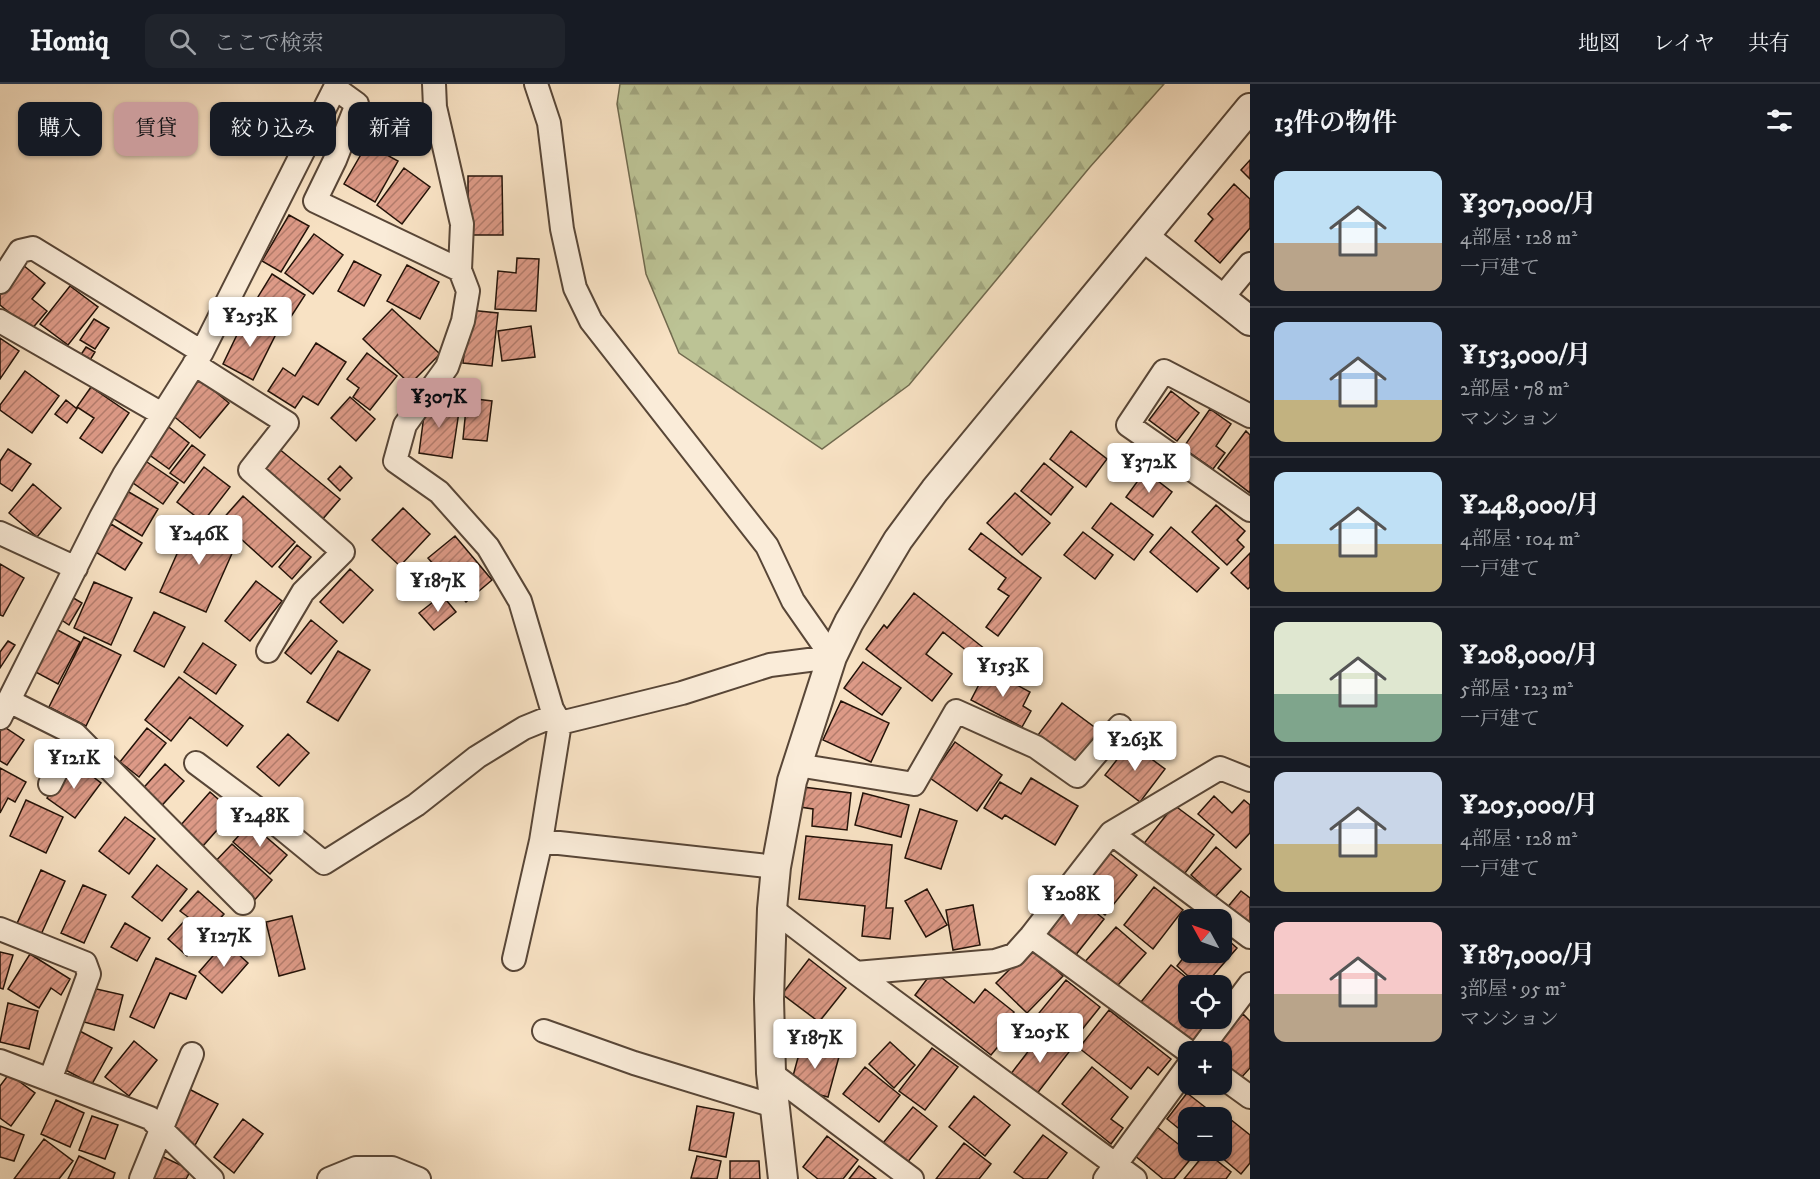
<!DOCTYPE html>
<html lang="ja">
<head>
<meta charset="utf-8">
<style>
  :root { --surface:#171b24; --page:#20242c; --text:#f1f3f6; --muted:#9ea1a6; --line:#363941; --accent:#c59692 }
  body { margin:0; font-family:"IM FELL DW Pica","Noto Serif JP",serif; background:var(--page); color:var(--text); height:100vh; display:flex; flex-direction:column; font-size:22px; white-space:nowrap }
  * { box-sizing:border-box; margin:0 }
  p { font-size:20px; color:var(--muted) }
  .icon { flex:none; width:33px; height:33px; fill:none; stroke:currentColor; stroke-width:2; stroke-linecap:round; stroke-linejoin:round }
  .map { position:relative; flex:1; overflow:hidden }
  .side { display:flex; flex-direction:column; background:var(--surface); width:570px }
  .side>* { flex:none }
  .hud { position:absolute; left:18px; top:18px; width:570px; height:54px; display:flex; gap:12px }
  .needle { width:39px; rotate:310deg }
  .tools { position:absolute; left:1178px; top:825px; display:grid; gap:12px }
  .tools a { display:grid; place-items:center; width:54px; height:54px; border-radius:12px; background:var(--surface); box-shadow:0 2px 4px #0004; font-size:30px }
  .price { position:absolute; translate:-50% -51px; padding:0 14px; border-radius:6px; background:#fff; color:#222; font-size:20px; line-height:39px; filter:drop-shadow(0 2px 3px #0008) }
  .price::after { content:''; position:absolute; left:50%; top:36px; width:18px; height:14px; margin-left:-9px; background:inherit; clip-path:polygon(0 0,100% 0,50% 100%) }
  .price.on { background:var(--accent); color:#111 }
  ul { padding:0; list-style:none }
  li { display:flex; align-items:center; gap:18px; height:150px; padding:0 24px }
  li+li { border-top:2px solid var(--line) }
  li span { display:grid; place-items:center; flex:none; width:168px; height:120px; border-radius:12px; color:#555 }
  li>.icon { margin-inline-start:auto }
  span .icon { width:72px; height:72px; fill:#fffc; stroke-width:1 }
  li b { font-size:26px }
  h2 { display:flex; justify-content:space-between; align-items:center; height:72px; padding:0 24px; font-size:26px }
  .pill { padding:0 21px; border-radius:12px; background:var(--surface); box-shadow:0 2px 4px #0004; font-size:21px; line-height:54px }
  .pill.on { background:var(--accent); color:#111 }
  header { display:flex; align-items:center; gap:36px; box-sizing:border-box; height:84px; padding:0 30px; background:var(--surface); border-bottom:2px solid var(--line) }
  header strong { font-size:28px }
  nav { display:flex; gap:33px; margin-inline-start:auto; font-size:21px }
  .search { width:420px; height:54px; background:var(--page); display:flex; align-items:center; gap:15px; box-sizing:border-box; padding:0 21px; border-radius:12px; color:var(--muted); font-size:22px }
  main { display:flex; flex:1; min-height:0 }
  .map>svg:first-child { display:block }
  .forest { fill:url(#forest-firs); stroke:#706a4e; stroke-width:1.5 }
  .building { fill:url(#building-hatch); stroke:#231208; stroke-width:1.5 }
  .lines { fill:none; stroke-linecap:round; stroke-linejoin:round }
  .minor-casing { stroke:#584637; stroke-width:26 }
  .tertiary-casing { stroke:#584637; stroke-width:32 }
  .minor { stroke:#faecd9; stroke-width:22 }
  .tertiary { stroke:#faecd9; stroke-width:28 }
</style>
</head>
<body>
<header>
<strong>Homiq</strong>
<div class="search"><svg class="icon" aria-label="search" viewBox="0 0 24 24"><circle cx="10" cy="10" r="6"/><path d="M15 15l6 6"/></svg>ここで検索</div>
<nav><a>地図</a><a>レイヤ</a><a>共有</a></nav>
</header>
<main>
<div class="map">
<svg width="1250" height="1095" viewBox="0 0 1250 1095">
  <defs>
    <pattern id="forest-firs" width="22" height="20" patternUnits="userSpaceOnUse" patternTransform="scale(1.5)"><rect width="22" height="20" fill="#bcc395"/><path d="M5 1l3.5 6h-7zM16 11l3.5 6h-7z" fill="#a1a67f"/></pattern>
    <pattern id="building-hatch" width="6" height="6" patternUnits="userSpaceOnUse" patternTransform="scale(1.5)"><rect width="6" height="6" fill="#dd9a87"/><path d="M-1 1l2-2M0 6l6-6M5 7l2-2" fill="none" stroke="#b37c6c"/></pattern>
  </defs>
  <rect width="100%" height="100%" fill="#f8e2c4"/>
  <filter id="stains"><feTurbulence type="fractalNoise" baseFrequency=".00333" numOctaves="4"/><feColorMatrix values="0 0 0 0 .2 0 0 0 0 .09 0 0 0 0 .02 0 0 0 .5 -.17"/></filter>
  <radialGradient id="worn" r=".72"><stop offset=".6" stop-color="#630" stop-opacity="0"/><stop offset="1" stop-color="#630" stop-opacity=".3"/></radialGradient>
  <path class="forest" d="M620,0H1164L1090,83L909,301L822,365L679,269L646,190L617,20Z"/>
  <path class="building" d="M367,60L398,77L375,118L344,100Z
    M1250,76V95L1241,86Z
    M404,84L430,103L402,140L377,121Z
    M468,92H502L503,151H468Z
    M1234,100L1250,115V144L1220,179L1195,157L1213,135L1208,130Z
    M289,131L309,142L281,188L262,177Z
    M314,150L343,171L313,210L285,189Z
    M517,174L539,175L536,227L495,225L498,187L516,189Z
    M354,177L381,191L364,222L338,207Z
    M23,181L45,199L32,215L47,227L31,246L0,221V210Z
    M407,181L439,198L420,235L387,217Z
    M272,190L305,211L285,242L253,221Z
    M70,202L98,223L68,261L40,240Z
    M392,225L440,270L410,300L363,255Z
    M469,226L498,229L492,282L463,279Z
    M246,232L277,248L253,296L223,280Z
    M94,235L109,244L95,265L80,256Z
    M531,242L535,273L502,277L498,247Z
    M0,254L19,267L0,295Z
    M316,259L346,278L318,321L303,312L295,324L268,307L283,284L295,292Z
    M86,263L95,268L87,281L78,275Z
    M367,269L397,292L370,326L353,313L359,304L347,295Z
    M25,287L59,312L32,349L0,326V321Z
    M200,295L229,319L200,354L171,330Z
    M91,303L129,329L102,369L80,354L94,334L77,323Z
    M1171,307L1199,329L1177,357L1149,336Z
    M350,313L375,335L356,357L331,334Z
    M467,314L492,317L487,357L463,355Z
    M66,316L77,325L67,339L55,330Z
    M426,316L460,321L452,374L419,369Z
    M1210,325L1231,340L1216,362L1225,369L1213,385L1183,364Z
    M165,340L189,359L169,385L144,367Z
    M1071,347L1107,375L1086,403L1050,375Z
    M1246,347L1250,351V409L1218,384Z
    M192,361L205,371L184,399L170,389Z
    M278,364L340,415L322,436L260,386Z
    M8,365L31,380L12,407L0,399V377Z
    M141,374L178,399L163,420L126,394Z
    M1044,379L1073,403L1051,431L1021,407Z
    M340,382L352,394L340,407L328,395Z
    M204,383L230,403L203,438L177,418Z
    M1145,387L1172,408L1153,433L1126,413Z
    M33,400L61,424L37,453L9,429Z
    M127,407L158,425L142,452L111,433Z
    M1015,409L1050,439L1022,471L987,439Z
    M243,412L295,458L272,483L221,437Z
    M1111,419L1153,451L1134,476L1092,444Z
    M1216,421L1245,447L1237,456L1244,463L1227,481L1192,448Z
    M403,424L430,450L400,482L372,456Z
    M192,436L238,456L206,528L160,508Z
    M111,440L142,459L125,486L94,467Z
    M1171,443L1219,484L1197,508L1150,468Z
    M1083,448L1113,471L1095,495L1064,471Z
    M981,449L1041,494L998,552L986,543L1009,512L998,505L1006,494L969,465Z
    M455,452L492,496L466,518L428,474Z
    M297,461L311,473L292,495L279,483Z
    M1250,469V503L1248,505L1231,489Z
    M0,480L24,494L3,532L0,531Z
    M350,485L373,506L343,539L320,518Z
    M256,497L282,517L250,557L225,537Z
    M94,498L132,514L111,561L74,544Z
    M914,509L985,565L977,575L943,548L926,570L952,590L932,617L866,565L884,541L887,544Z
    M442,511L456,528L434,546L419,529Z
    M70,512L82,519L69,541L57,533Z
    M154,528L185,543L164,583L134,567Z
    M311,536L337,557L311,590L285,569Z
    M52,543L80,558L58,600L30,585Z
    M84,553L121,571L86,642L49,623Z
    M8,557L15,561L0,584V568Z
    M203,559L236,581L216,610L184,588Z
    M338,567L370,586L338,637L307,618Z
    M863,578L901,604L882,631L844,604Z
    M987,585L1030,608L1023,622L1031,627L1022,643L971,616Z
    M179,593L243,642L227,662L190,633L171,657L145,636Z
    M841,617L889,639L871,678L823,656Z
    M1062,619L1101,648L1077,680L1038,651Z
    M0,640L24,656L7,681L0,677Z
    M147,644L166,659L139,693L120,678Z
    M288,650L309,669L279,702L257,683Z
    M955,658L1002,691L977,727L930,694Z
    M1130,659L1165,685L1140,718L1105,691Z
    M74,678L101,699L75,734L47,714Z
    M165,680L184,697L157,727L138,710Z
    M0,684L26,698L15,718L8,714L0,729Z
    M1031,694L1078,722L1055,761L1005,731L1002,735L984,724L1000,698L1021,710Z
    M803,703L851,709L847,746L812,742L813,725L800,723Z
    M210,708L233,728L203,762L180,742Z
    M863,709L909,721L901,753L855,741Z
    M1214,712L1232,729L1244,716L1250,721V749L1236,764L1198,730Z
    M26,716L63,733L46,769L10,752Z
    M1174,721L1214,751L1182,793L1142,762Z
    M920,725L957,737L941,785L905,774Z
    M125,733L155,755L129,790L99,767Z
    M250,739L287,771L270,790L233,758Z
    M806,752L892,761L886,824H893L890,855L862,852L865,822L799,815Z
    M232,760L272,796L252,819L211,782Z
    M1216,763L1241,785L1215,813L1191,791Z
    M1107,767L1137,791L1105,831L1075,807Z
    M157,781L187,805L162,837L132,813Z
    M41,786L65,797L39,855L15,844Z
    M83,801L106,811L84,859L61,849Z
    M1154,803L1183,826L1153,865L1124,841Z
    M927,805L947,841L926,853L905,817Z
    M198,807L224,830L187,872L168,855L188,833L180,827Z
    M1241,807L1250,814V846L1226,825Z
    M1070,808L1104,835L1071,877L1037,849Z
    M973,821L980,861L953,866L946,826Z
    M292,832L305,885L279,892L266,838Z
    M125,839L150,854L137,877L111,863Z
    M1116,843L1146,869L1112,908L1082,881Z
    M1221,850L1237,864L1204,902H1199L1177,882L1188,868H1221Z
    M225,858L248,879L222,909L199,888Z
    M1032,863L1063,892L1027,929L996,899Z
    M0,868L13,871L3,905L0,904Z
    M30,870L70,895L61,911L51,904L39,924L8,905Z
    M156,874L196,892L186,915L170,909L154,944L130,933Z
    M809,875L846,904L819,938L782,910Z
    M1171,881L1197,902H1188V934H1219L1193,968L1137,923Z
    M933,887L974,919L985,905L1014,928L999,947L1006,953L991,971L915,911Z
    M1066,896L1100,923L1069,962L1035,934Z
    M92,904L123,911L114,946L84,938Z
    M8,919L38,927L29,965L0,958Z
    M1109,926L1171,975L1158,991L1148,983L1131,1005L1079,964Z
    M1243,930L1250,937V984L1240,995L1221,978V968L1209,967Z
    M76,945L112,964L92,1000L56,981Z
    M1043,948L1069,968L1036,1011L1010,991Z
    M134,957L157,976L129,1012L105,993Z
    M890,958L915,981L894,1004L869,980Z
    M802,959L840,969L828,1013L790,1003Z
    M932,964L958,983L925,1026L899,1007Z
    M865,983L900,1011L879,1038L843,1010Z
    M1092,983L1128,1013L1111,1035L1123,1044L1111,1060L1062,1020Z
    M9,990L35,1009L11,1042L0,1034V1002Z
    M189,1005L218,1020L194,1063L166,1048Z
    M1187,1009L1219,1034H1188V1052L1167,1035Z
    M974,1012L1010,1041L985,1072L949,1043Z
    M56,1016L84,1029L70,1063L41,1050Z
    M697,1022L734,1029L726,1073L689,1066Z
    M913,1023L937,1042L902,1085L878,1065Z
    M92,1032L118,1041L105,1075L79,1066Z
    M243,1035L263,1050L234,1089L214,1073Z
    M1230,1035L1250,1051V1079L1241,1090L1213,1066H1221V1046Z
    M0,1042L24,1051L14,1077L0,1073Z
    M1157,1043L1193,1072L1174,1095H1163L1134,1071Z
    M1043,1051L1067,1069L1047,1095H1024L1014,1088Z
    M827,1052L858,1076L843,1095H818L803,1083Z
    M44,1055L73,1077L59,1095H14Z
    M964,1059L991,1080L979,1095H936Z
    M1206,1068L1231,1088L1226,1095H1184Z
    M157,1070L191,1086L186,1095H146Z
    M79,1072L115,1089L113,1095H68Z
    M697,1072L721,1077L717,1095L691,1094Z
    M730,1077H759L760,1095H730Z
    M859,1082L876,1095H849Z"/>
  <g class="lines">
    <defs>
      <path id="minor" d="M434,0L435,23L462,140L460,186L468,207L463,237L447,283L405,341L395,377L439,408L488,463L520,517L552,625L560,639
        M335,4L357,20L335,76L315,117L460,186
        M0,198L20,167L33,164L202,268
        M1221,215L1250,180
        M0,237L162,330
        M194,280L287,339L250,386L343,468L303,508L268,567
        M1250,332L1164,287L1128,341L1250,426
        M0,449L76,484
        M9,617L75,650L243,819
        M0,634L101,433L124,391L202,268L337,0
        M196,679L263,729L324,779L416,721L477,673L524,644L546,635L560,639
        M797,681L914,700L956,627L1036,663L1077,692L1120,642
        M50,700L75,650
        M1111,749L1250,853
        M541,757L776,783
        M772,825L856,889L1135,1095
        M0,845L85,879L89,890L50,996
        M1031,852L1189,968
        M514,875L541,757L560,639L682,609L770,581L832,573L793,517L767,462L591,237L575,204L562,145L549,39L536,0
        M856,889L995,877L1014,871L1031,852L1111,749L1220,684L1250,696
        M544,947L634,979L774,1022
        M1199,968L1250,900
        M0,977L150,1034L212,1095
        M771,989L912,1095
        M1221,992L1250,1013
        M141,1095L192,970
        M329,1095L356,1084H392L419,1095
        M1105,1095L1188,982"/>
      <path id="tertiary" d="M1144,153L1250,237
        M783,1095L771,989L769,915L772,825L776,783L792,697L832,573L849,538L898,456L935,406L1250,24"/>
    </defs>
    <use href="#minor" class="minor-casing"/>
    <use href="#tertiary" class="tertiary-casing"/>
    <use href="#minor" class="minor"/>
    <use href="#tertiary" class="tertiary"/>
  </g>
  <rect width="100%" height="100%" filter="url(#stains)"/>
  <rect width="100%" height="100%" fill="url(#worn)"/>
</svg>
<div class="tools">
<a><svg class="needle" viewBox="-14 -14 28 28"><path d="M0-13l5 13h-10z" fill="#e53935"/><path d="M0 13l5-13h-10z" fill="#9ea1a6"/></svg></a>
<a><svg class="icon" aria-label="locate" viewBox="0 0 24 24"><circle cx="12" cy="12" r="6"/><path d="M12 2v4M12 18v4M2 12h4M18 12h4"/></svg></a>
<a>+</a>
<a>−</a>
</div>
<b class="price" style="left:250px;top:264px">¥253K</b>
<b class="price on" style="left:439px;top:345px">¥307K</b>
<b class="price" style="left:1149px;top:410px">¥372K</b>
<b class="price" style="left:199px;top:482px">¥246K</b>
<b class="price" style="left:438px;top:529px">¥187K</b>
<b class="price" style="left:1003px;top:614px">¥153K</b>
<b class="price" style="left:1135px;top:688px">¥263K</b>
<b class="price" style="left:74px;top:706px">¥121K</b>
<b class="price" style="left:260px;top:764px">¥248K</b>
<b class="price" style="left:1071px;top:842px">¥208K</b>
<b class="price" style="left:224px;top:884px">¥127K</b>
<b class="price" style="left:1040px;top:980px">¥205K</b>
<b class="price" style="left:815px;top:986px">¥187K</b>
<div class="hud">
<a class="pill">購入</a>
<a class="pill on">賃貸</a>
<a class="pill">絞り込み</a>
<a class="pill">新着</a>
</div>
</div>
<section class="side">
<h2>13件の物件<svg class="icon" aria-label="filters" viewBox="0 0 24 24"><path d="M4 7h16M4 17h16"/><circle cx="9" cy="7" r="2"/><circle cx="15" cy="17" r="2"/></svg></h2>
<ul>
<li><span style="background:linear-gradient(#bfe0f5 60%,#b9a48a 0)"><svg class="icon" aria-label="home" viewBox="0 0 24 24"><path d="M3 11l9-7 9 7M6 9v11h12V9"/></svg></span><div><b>¥307,000/月</b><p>4部屋 · 128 m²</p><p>一戸建て</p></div></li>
<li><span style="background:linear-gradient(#a9c7e8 65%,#c2b280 0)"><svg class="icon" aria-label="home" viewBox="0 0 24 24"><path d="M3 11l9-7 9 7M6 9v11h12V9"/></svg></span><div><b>¥153,000/月</b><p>2部屋 · 78 m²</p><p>マンション</p></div></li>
<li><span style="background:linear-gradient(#bfe0f5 60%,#c2b280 0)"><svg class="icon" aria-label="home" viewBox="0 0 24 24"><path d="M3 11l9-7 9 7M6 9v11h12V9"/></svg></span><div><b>¥248,000/月</b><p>4部屋 · 104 m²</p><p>一戸建て</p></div></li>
<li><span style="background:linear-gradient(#dfe7d0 60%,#7fa58c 0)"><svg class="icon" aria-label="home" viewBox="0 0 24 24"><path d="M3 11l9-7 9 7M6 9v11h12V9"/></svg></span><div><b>¥208,000/月</b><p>5部屋 · 123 m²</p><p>一戸建て</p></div></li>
<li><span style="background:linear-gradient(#c9d6e8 60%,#c2b280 0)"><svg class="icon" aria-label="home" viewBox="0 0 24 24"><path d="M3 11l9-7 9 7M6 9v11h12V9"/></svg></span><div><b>¥205,000/月</b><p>4部屋 · 128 m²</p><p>一戸建て</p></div></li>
<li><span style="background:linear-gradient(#f6c9c9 60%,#b9a48a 0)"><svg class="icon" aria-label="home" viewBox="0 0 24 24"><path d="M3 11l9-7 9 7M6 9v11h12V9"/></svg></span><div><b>¥187,000/月</b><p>3部屋 · 95 m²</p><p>マンション</p></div></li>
</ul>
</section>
</main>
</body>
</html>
